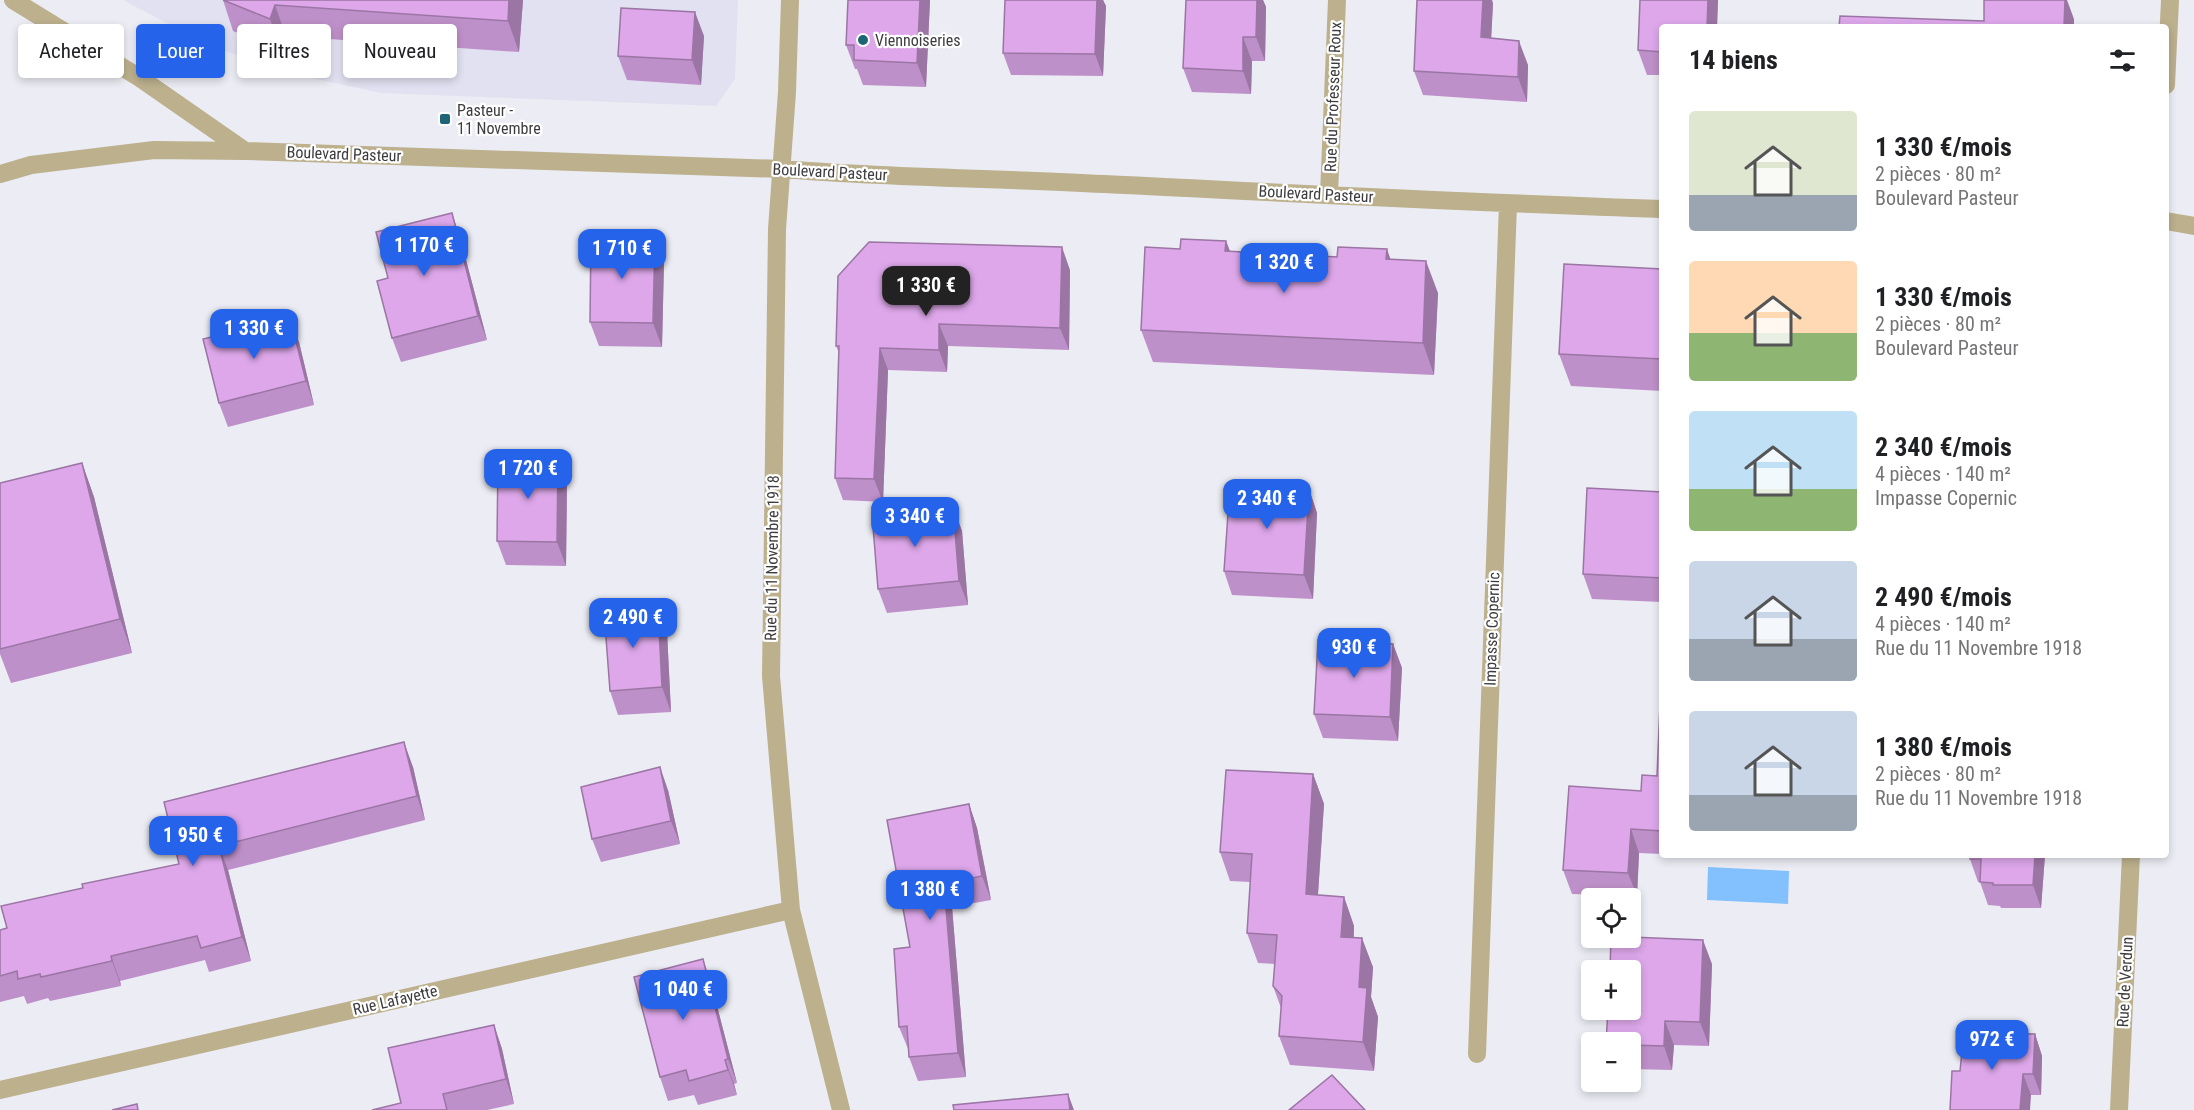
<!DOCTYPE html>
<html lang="fr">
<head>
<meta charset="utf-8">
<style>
  :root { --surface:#fff; --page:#f6f6f6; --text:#202124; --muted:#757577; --accent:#2563eb }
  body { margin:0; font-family:"Roboto Condensed",sans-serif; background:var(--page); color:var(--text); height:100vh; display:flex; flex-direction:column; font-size:22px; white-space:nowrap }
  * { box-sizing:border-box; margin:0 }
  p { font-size:20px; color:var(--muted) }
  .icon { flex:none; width:33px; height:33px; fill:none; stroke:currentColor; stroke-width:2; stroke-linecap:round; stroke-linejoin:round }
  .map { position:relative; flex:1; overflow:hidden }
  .details { position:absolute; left:1659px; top:24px; width:510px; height:834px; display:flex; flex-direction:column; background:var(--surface); border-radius:6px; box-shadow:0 3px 9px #0003 }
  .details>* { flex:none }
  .guide { position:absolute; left:18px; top:24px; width:570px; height:54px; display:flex; gap:12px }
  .buttons { position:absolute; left:1581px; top:888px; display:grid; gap:12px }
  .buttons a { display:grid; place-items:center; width:60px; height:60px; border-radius:6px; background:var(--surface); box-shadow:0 3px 9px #0003; font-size:30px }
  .price { position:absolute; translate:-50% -51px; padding:0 14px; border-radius:12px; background:var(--accent); color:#fff; font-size:20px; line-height:39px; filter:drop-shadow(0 2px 3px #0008) }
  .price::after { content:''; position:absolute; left:50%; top:36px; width:18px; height:14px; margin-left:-9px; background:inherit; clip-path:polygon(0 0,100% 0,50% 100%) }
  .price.active { background:#222; color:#fff }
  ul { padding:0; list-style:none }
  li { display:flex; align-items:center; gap:18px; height:150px; padding:0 30px }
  li span { display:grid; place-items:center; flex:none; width:168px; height:120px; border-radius:6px; color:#555 }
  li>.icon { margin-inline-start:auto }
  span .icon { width:72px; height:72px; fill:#fffc; stroke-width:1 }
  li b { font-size:26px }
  h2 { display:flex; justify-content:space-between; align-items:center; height:72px; padding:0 30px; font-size:26px }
  .pill { padding:0 21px; border-radius:6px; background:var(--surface); box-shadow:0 3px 9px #0003; font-size:21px; line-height:54px }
  .pill.active { background:var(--accent); color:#fff }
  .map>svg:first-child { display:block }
  .built { fill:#e1e1f1 }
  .water { fill:#82c0fe }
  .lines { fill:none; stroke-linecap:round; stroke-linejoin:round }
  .minor { stroke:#bcb08d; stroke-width:18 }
  .wall { fill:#be90c9 }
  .shaded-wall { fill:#9b75a4 }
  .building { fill:#dda7ea; stroke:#9b75a4; stroke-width:1.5 }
  .poi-dot { fill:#1d6574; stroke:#fff; stroke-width:2 }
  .labels { text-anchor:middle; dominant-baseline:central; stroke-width:4.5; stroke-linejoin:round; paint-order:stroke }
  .poi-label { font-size:16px; fill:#3c3c3f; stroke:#fff; text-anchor:start }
  .street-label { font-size:16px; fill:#3c3c3f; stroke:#fff }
</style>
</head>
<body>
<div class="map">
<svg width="2194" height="1110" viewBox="0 0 2194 1110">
  <rect width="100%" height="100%" fill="#ececf4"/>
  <path class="built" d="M123,0H738L735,79L716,106L381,93L289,73L208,45Z"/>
  <path class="water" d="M1708,867L1789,871L1788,904L1707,900Z"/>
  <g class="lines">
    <path class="minor" d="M13,0L140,78L245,151
      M790,0L787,92L777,229L771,676L791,910L841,1110
      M2166,85L2170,0
      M0,174L31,165L154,150L245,151L782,169C889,178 997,178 1104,184C1290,193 1476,203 1662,209
      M1329,194L1337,0
      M2166,221L2194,226
      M1477,1054L1508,204
      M0,1090L791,910
      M2119,1110L2131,855"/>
  </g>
  <path class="wall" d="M223,0H523L519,52L286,36L281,50L233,31Z
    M848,0H930L926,87L863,85L857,69H855L846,45Z
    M1005,0H1103L1106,6L1103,76L1011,75L1003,53Z
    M1186,0H1263L1266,7L1265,61H1252L1251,94L1192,92L1183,68Z
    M1640,0H1718L1717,27H1662V75H1647L1638,50Z
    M1493,3L1491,38L1528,65L1527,102L1423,95L1414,71Z
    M704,36L701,85L627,80L618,56Z
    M460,237L487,340L401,362L392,338L388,278Z
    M655,237L664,262L662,347L599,346L590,322Z
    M1226,241L1230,251L1390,259L1438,293L1434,375L1153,362L1141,330L1180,249Z
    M1662,269V391L1571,386L1559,354Z
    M1070,270L1069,350L948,346L947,372L888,370L883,502L843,500L835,478L839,353L836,346Z
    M299,342L314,405L228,427L219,403Z
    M558,458L567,482L566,566L506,565L497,541Z
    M82,463L94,497L132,653L11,683L0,654V483Z
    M1309,489L1317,513L1313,599L1232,595L1224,571Z
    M1662,492V602L1592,599L1583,574Z
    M953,507L962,531L968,605L887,613L878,589Z
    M658,608L667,632L671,712L618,715L610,691Z
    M1393,644L1402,668L1398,741L1323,738L1314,714Z
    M1662,656V854L1639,853L1637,896L1572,894L1563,870L1657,776Z
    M413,767L425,820L228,870L251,961L209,972L205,960L120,981L121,986L50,1001L48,998L27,1004L24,996L0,1002V930L179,864L164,802Z
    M1313,774L1324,804L1318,895L1344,897L1354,926V938L1373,967L1371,997L1378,1017L1374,1071L1290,1065L1279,1036L1281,1008L1273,986L1275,964L1258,963L1247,933L1251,882L1230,881L1220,852Z
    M668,790L680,844L601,862L592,839Z
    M969,804L977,828L991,900L952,907L966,1077L918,1081L909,1057V1051L899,1027L910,947Z
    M1675,855H1724V858Z
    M2045,855L2041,908H2001L2000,906L1988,905L1980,882H1978L1970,859Z
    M1712,964L1709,1046L1674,1045L1672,1070L1630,1069V1042Z
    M711,983L737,1083L734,1084L737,1095L698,1105L694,1095L668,1101L660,1077Z
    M494,1025L502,1049L514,1104L487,1110H372L401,1103Z
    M2035,1034L2042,1056L2041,1095H2031L1960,1071Z"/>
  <path class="shaded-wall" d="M509,0H523L519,52L508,21Z
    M920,0H930L926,87L917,63Z
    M1097,0H1103L1106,6L1103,76L1095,54Z
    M1257,0H1263L1266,7L1265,61L1256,37Z
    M1483,0H1492L1493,3L1490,62L1481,37Z
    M1708,0H1718L1717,27H1707Z
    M2065,0H2067L2074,19V27H2064Z
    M275,5L286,36L281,50L270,19Z
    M695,12L704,36L701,85L692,60Z
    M1243,37L1252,61L1251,94L1243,71Z
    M1519,41L1528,65L1527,102L1518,77Z
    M452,213L460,237L487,340L478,316Z
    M655,237L664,262L662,347L653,323Z
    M1226,241L1238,273L1225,251Z
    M1062,247L1070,270L1069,350L1060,328Z
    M1387,249L1398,281L1386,259Z
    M1426,261L1438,293L1434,375L1423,343Z
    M290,318L299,342L314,405L306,381Z
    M939,324L948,346L947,372L939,350Z
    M880,348L888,370L883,502L874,479Z
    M558,458L567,482L566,566L557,542Z
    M82,463L94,497L132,653L120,619Z
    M1309,489L1317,513L1313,599L1304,575Z
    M953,507L962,531L968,605L959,581Z
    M658,608L667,632L671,712L662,687Z
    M1393,644L1402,668L1398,741L1390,717Z
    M404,742L413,767L425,820L417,796Z
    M660,767L668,790L680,844L671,821Z
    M1313,774L1324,804L1316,923L1306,894Z
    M969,804L977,828L991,900L982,876Z
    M1631,829L1639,853L1637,896L1628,873Z
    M219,846L228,870L251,961L242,937Z
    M2035,855H2045L2041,908L2033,885Z
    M944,884L952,907L966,1077L958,1053Z
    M1344,897L1354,926L1352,966L1341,937Z
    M1362,938L1373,967L1371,997L1378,1017L1374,1071L1363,1042L1359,987Z
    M1703,940L1712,964L1709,1046L1700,1022Z
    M111,956L120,981L121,986L112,961Z
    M703,959L711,983L737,1083L728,1059Z
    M1665,1021L1674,1045L1672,1070L1664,1046Z
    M494,1025L502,1049L514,1104L506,1079Z
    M2035,1034L2042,1056L2041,1095L2033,1074Z
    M725,1060L734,1084L737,1095L728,1070Z
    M2023,1074L2031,1095L2030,1110H2020Z
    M1068,1094L1074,1110H1070Z"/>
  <path class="building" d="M223,0H509L508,21L275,5L270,19Z
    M848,0H920L917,63L854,60V45H846Z
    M1005,0H1097L1095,54L1003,53Z
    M1186,0H1257L1256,37H1243V71L1183,68Z
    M1417,0H1483L1481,37L1519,41L1518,77L1414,71Z
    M1640,0H1708L1707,27H1662V52L1638,50Z
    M1984,0H2065L2064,27H1839L1840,16L1984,21Z
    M621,8L695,12L692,60L618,56Z
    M452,213L478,316L392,338L377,281L388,278L376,232Z
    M591,237H655L653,323L590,322Z
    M1181,239L1226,241L1225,251L1337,257L1338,247L1387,249L1386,259L1426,261L1423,343L1141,330L1145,247L1180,249Z
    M869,242L1062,247L1060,328L939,324V350L880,348L874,479L835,478L839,346H836L838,276Z
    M1564,264L1662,269V359L1559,354Z
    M290,318L306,381L219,403L203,339Z
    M498,457L558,458L557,542L497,541Z
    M82,463L120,619L0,649V483Z
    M1230,485L1309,489L1304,575L1224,571Z
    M1587,488L1662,492V578L1583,574Z
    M953,507L959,581L878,589L872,514Z
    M658,608L662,687L610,691L604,611Z
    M1318,640L1393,644L1390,717L1314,714Z
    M1662,656V831L1631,829L1628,873L1563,870L1569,786L1641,791L1642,775L1657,776Z
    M404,742L417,796L219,846L242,937L201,948L197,936L111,956L112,961L41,977L40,974L18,979L17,971L0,976V930L7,928L1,906L83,888L82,884L179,864L164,802Z
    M660,767L671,821L592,839L581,787Z
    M1226,770L1313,774L1306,894L1344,897L1341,937L1362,938L1359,987L1367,988L1363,1042L1279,1036L1282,996L1273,986L1277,935L1247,933L1252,854L1220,852Z
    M969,804L982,876L944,884L958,1053L909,1057L907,1026L899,1027L894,949L910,947L887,820Z
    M1970,855H2035L2033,885H1993V883L1980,882L1981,859H1970Z
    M1630,937L1703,940L1700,1022L1665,1021L1664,1046L1630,1045V1042H1606L1608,1010H1630V970H1610L1611,938H1630Z
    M703,959L728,1059L725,1060L728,1070L689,1081L686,1070L660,1077L634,977Z
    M494,1025L506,1079L443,1094L447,1110H372L401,1103L388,1048Z
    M1964,1032L2035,1034L2033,1074H2023L2020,1110H1950L1952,1071H1960Z
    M1332,1075L1365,1110H1289Z
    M1068,1094L1070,1110H954L953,1105Z
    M137,1104L138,1110H112Z"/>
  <g class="poi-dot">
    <circle cx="863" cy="40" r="6"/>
    <rect x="439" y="113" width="12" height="12" rx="3"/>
  </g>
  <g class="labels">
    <g class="poi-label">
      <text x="875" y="40">Viennoiseries</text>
      <text x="457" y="110">Pasteur -<tspan x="457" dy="18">11 Novembre</tspan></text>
    </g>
    <g class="street-label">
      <text transform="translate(1333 97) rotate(-88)">Rue du Professeur Roux</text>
      <text transform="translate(344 154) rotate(2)">Boulevard Pasteur</text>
      <text transform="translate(830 172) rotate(3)">Boulevard Pasteur</text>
      <text transform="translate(1316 194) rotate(3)">Boulevard Pasteur</text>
      <text transform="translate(772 558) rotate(-89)">Rue du 11 Novembre 1918</text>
      <text transform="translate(1492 629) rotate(-88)">Impasse Copernic</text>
      <text transform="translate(2125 982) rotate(-87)">Rue de Verdun</text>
      <text transform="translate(395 1000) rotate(-13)">Rue Lafayette</text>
    </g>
  </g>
</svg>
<div class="buttons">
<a><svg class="icon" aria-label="locate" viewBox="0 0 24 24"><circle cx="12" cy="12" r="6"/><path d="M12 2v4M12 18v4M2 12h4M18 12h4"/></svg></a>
<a>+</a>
<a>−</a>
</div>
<b class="price" style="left:424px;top:277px">1 170 €</b>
<b class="price" style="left:622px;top:280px">1 710 €</b>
<b class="price" style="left:1284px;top:294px">1 320 €</b>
<b class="price active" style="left:926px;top:317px">1 330 €</b>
<b class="price" style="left:254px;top:360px">1 330 €</b>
<b class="price" style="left:528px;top:500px">1 720 €</b>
<b class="price" style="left:1267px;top:530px">2 340 €</b>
<b class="price" style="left:915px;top:548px">3 340 €</b>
<b class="price" style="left:633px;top:649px">2 490 €</b>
<b class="price" style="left:1354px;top:679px">930 €</b>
<b class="price" style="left:193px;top:867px">1 950 €</b>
<b class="price" style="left:930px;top:921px">1 380 €</b>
<b class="price" style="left:683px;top:1021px">1 040 €</b>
<b class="price" style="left:1992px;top:1071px">972 €</b>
<div class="guide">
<a class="pill">Acheter</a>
<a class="pill active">Louer</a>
<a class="pill">Filtres</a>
<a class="pill">Nouveau</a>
</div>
<section class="details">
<h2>14 biens<svg class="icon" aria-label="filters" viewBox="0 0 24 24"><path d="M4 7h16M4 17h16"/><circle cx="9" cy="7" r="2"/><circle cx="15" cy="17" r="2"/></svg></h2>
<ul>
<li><span style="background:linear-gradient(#dfe7d0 70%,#9aa5b1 0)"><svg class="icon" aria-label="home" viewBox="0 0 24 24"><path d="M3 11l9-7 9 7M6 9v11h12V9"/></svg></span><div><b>1 330 €/mois</b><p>2 pièces · 80 m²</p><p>Boulevard Pasteur</p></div></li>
<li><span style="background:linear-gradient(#ffd9b3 60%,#8fb573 0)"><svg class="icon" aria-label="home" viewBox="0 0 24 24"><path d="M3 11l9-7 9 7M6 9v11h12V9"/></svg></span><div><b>1 330 €/mois</b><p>2 pièces · 80 m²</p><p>Boulevard Pasteur</p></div></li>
<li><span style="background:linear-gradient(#bfe0f5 65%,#8fb573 0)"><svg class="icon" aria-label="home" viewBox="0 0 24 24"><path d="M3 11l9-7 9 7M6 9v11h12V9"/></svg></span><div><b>2 340 €/mois</b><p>4 pièces · 140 m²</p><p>Impasse Copernic</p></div></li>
<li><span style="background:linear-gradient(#c9d6e8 65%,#9aa5b1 0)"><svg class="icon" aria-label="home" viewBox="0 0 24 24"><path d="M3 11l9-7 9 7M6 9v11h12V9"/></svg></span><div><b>2 490 €/mois</b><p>4 pièces · 140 m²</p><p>Rue du 11 Novembre 1918</p></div></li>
<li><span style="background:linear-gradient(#c9d6e8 70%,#9aa5b1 0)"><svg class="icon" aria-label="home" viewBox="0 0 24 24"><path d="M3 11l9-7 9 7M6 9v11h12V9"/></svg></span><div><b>1 380 €/mois</b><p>2 pièces · 80 m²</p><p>Rue du 11 Novembre 1918</p></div></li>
</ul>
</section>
</div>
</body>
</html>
